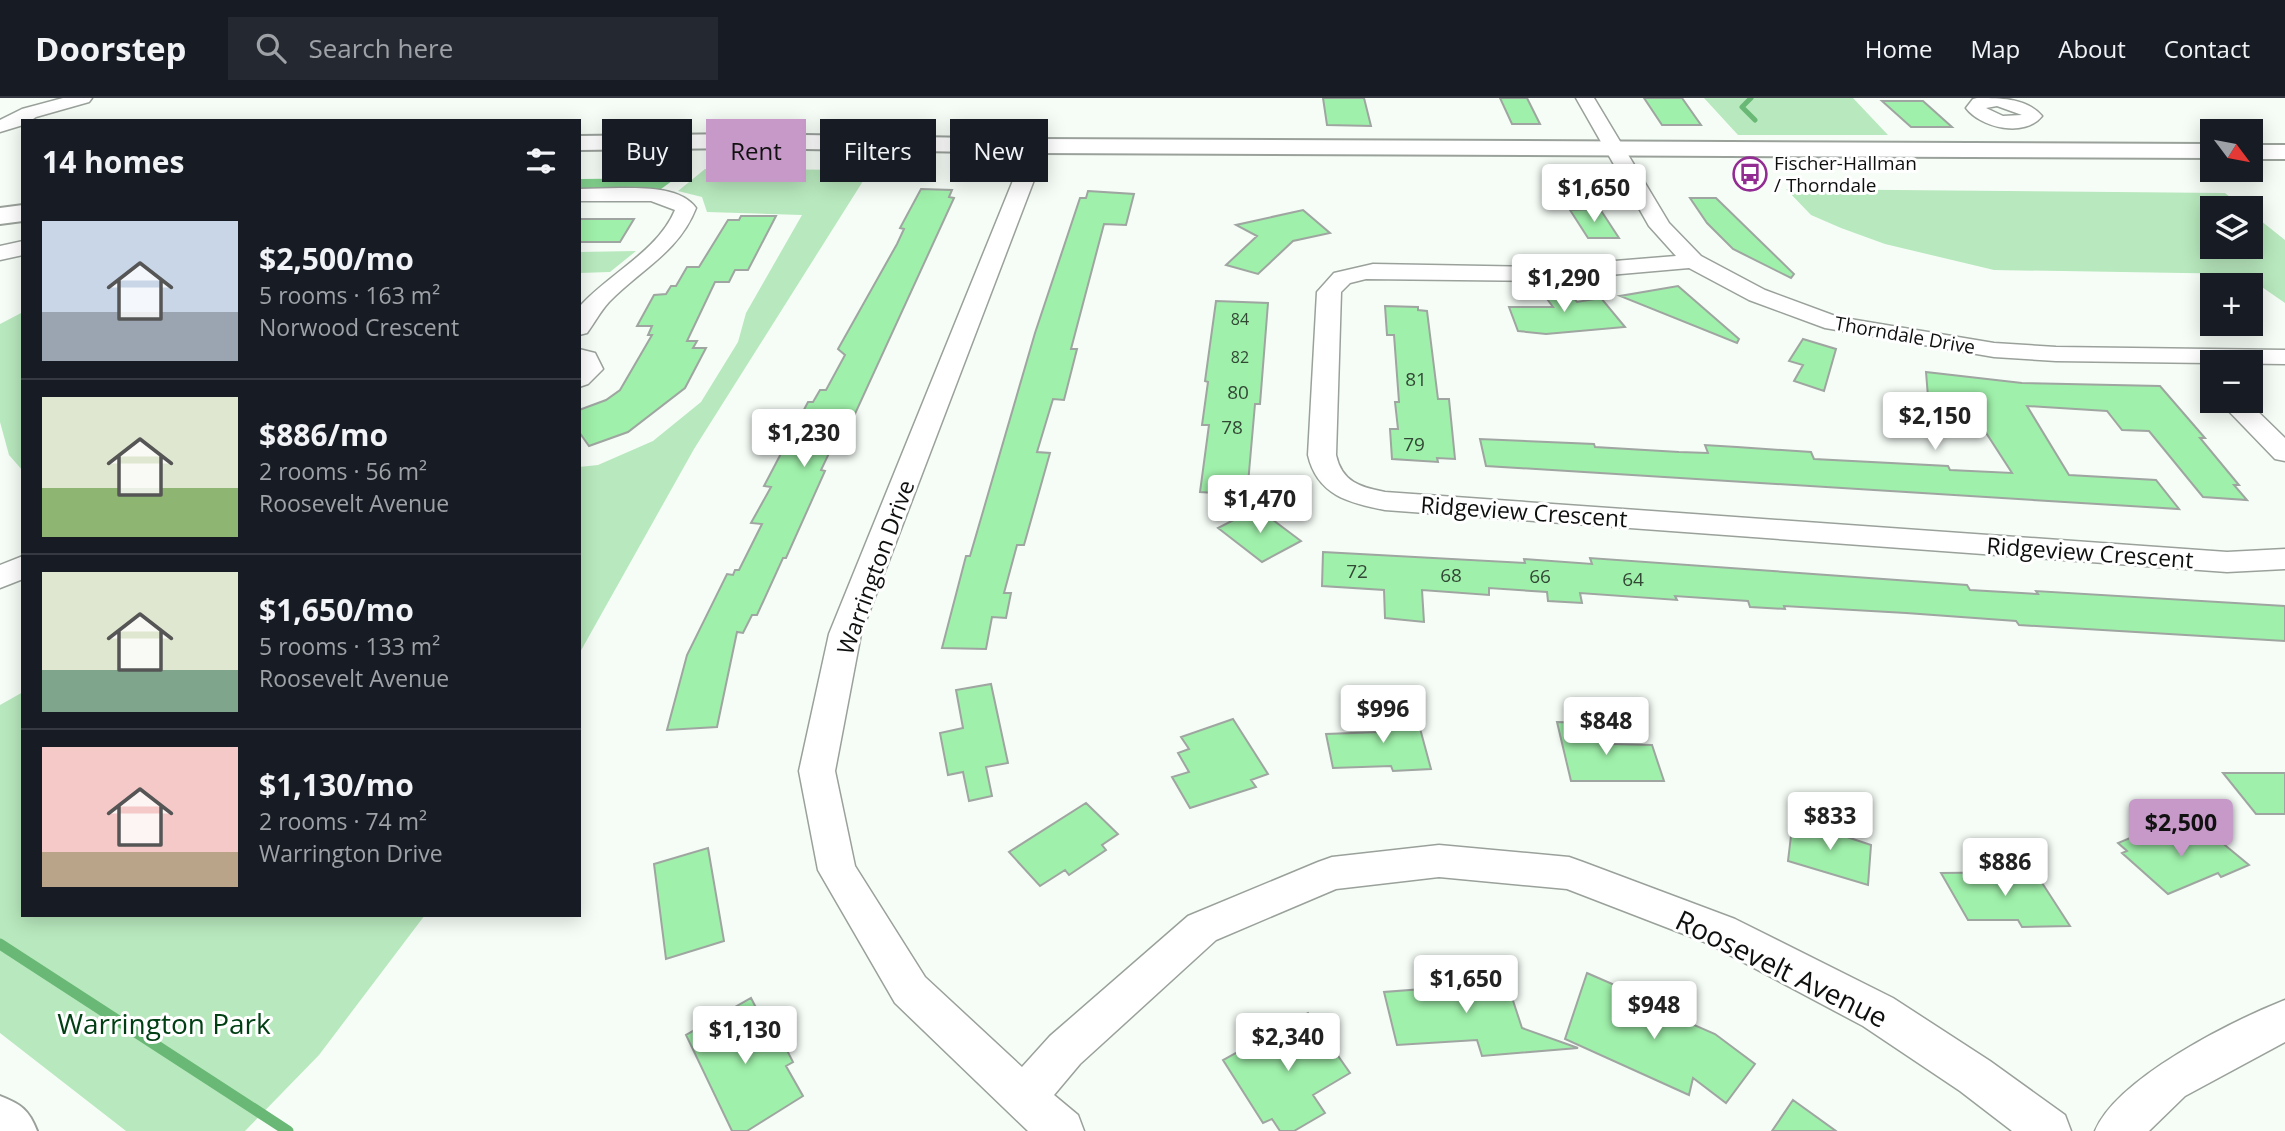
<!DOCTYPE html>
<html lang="en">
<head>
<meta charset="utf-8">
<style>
  :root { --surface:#171b24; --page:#242831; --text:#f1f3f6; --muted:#9ea1a6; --line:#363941; --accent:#c699c9 }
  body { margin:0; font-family:"Open Sans",sans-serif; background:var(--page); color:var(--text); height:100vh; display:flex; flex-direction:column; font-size:26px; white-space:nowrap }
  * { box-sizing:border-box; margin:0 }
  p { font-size:23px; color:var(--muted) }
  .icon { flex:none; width:38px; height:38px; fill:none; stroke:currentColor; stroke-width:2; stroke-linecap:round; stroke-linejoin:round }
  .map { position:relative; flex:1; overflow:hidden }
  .sheet { position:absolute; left:21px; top:21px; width:560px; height:798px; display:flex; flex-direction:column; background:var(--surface); border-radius:0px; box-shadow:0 4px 18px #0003 }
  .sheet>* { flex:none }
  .hud { position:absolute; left:602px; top:21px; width:665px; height:63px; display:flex; gap:14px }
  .needle { width:46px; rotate:122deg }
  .tools { position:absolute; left:2200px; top:21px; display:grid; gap:14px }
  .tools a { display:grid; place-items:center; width:63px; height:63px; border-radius:0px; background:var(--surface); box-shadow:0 4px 18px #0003; font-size:35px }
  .price { position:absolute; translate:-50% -60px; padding:0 16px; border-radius:7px; background:#fff; color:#222; font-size:23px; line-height:46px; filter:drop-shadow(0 2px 4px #0008) }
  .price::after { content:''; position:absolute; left:50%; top:42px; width:21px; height:16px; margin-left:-10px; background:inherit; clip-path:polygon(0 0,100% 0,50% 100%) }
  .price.active { background:var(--accent); color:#111 }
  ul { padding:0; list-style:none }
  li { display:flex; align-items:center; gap:21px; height:175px; padding:0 21px }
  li+li { border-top:2px solid var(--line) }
  li span { display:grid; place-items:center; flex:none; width:196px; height:140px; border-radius:0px; color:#555 }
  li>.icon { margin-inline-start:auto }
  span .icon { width:84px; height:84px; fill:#fffc; stroke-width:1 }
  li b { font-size:30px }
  h2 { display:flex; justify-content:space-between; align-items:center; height:84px; padding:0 21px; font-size:30px }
  .pill { padding:0 24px; border-radius:0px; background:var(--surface); box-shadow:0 4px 18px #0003; font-size:24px; line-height:63px }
  .pill.active { background:var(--accent); color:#111 }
  header { display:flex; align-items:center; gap:42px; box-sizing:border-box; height:98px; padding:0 35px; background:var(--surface); border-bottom:2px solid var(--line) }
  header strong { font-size:33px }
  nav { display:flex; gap:38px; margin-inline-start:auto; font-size:24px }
  .search { width:490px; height:63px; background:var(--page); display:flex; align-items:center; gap:18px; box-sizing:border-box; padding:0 24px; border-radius:0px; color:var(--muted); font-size:26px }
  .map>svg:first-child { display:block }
  .green { fill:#b8e8bd }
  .forest { fill:#80d08c }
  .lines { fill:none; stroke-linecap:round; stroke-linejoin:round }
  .stream-far1 { stroke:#69b875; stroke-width:5 }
  .stream { stroke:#69b875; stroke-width:11 }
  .building { fill:#9ff0aa; stroke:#9fa5a0; stroke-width:2 }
  .minor-casing { stroke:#9aa19b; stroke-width:3 }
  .secondary-casing { stroke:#9aa19b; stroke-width:4 }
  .minor { fill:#fff; fill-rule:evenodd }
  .secondary { fill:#fff; fill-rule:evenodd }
  .labels { text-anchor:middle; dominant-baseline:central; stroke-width:6; stroke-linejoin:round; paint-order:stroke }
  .far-number-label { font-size:16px; fill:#324835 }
  .far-poi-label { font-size:19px; fill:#0e100e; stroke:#fff; text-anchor:start }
  .far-street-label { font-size:19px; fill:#0e100e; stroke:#fff }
  .number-label { font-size:19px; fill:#324835 }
  .street-label { font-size:23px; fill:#0e100e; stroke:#fff }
  .near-street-label { font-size:28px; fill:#0e100e; stroke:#fff }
  .near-park-label { font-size:28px; fill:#003e13; stroke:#fff }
</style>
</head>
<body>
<header>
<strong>Doorstep</strong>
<div class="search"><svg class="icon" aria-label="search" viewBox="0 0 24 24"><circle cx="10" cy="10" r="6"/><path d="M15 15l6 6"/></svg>Search here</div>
<nav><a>Home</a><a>Map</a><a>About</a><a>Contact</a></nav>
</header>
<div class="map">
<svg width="2285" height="1033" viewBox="0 0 2285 1033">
  <rect width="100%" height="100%" fill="#f6fdf7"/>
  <path class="green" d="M1704,0H1853L1888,37H1738Z
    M705,71L870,72L694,351L579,556V369L598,367L653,343L701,304L738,244L746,215L802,117L707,114L702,99L678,93Z
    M1786,91L2225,95L2244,110H2212V149H2250L2251,115L2285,142V205L2243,176L1994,172L1885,146L1841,130L1811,117Z
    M636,153L610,174L579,175V154Z
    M23,214V373L9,357L0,324V226Z
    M23,594V817H425L319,957L245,1033H126L0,935V607Z"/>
  <path class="forest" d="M676,80L661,91H579V81Z"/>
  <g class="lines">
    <path class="stream-far1" d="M1751,0L1742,9L1755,22"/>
    <path class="stream" d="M0,846L288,1033"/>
  </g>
  <path class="building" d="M1323,0H1364L1371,28L1327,27Z
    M1500,0H1527L1540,26H1512Z
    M1644,0H1682L1701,27H1662Z
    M1882,3H1923L1952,29H1911Z
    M921,91L952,92L949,99L954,100L849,329L842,328L821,372L825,373L786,460H783L757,517H752L743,535L737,534L717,629L667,632L687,557L727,476L733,477L735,472H739L762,426L751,425L771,389L764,388L808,304H813L820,292H826L845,257L838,251L897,146L904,131L900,130Z
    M1088,93L1134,96L1126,127L1104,126L1071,251H1077L1064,302L1053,301L1037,354L1050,355L1024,447H1017L1004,495H1011L1006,520L992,519L986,551L942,550L966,458H970L1035,235L1080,100H1086Z
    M1690,100H1716L1794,176L1791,180L1733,151L1707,125Z
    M1600,111L1619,140H1588L1570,112Z
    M1303,112L1330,135L1293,143L1258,176L1226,167L1257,138L1236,127Z
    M741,118H776L748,172H735L729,184H715L687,243H697L693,250H706L685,290L628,334L589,348L579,334V312L606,302L620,292L652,237H648L652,228H637L654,197L666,196L671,188H676L687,169H699L728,122H739Z
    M579,121H634L620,144H579Z
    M1561,184L1577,204L1601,200L1625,229L1546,236L1518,233L1509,209H1553L1536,186Z
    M1678,188L1739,241L1737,245L1620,198Z
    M1216,203L1268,205L1260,306H1255L1247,397L1200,394L1209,327H1202L1208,284L1205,283Z
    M1385,208L1418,209V212L1427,213L1438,301H1449L1455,361L1437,360L1438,364L1392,361L1390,331H1398L1395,304H1399L1394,237H1387Z
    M1803,241L1836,251L1824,293L1794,283L1803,267L1789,263Z
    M1926,274L2022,285L2160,288L2205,340H2200L2239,387H2234L2247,402L2203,399L2149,333L2122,332L2107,313L2027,308L2069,377L2156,382L2179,411L1486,368L1480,341L1594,346L1595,349L1679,354L1708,355L1705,347L1737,349L1811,354L1814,361L1948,368L1950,372L2012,375L1968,307L1928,299Z
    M1257,410L1301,443L1262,464L1218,430Z
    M1323,454L1525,465L1524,461L1592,466L1590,460L1967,487L1970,492L2038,496L2036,493L2285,508V543L2019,527L2016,523L1906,515L1784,508L1785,511L1750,509L1748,503L1675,498L1677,502L1580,495L1582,505L1548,503L1547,494L1489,490V497L1422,492L1424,524L1385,520L1384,492L1322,488Z
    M991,586L1008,665L986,669L992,698L969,703L963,674L948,677L940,635L963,630L956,592Z
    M1415,612L1431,671L1393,673L1391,668L1333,670L1326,636L1380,634L1376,613Z
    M1233,621L1268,676L1251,682L1256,689L1190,710L1172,679L1189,674L1178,655L1189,651L1181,639Z
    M1557,624L1587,625L1590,637L1609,638L1611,646L1652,647L1664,683H1571Z
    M2223,675H2285V716H2256Z
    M1086,705L1118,736L1102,747L1106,752L1069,777L1065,772L1040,788L1009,754Z
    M1793,721L1871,747L1868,787L1788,763Z
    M2209,734L2249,767L2221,779L2218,775L2168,796L2122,755L2127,753L2118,745L2142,735L2151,743L2172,735L2183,744Z
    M708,750L724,843L666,861L654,766Z
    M2035,774L2070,828L2022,829L2018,822H1968L1941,775Z
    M1501,866L1522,930L1578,950L1482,958L1477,942L1397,947L1384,894L1462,888L1457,869Z
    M1587,875L1663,908L1662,913L1715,936L1755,966L1726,1005L1693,980L1689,997L1565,941Z
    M751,900L764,925L771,921L793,964L786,968L803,998L747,1033H732L686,937Z
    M1308,915L1350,975L1313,997L1325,1015L1294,1033H1280L1272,1021L1263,1025L1223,962Z
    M1793,1002L1836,1033H1772Z"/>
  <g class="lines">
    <defs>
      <path id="minor" d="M63,0H92L89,4L36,19L30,23H23V27L0,34V22L22,11Z
        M1576,0H1594L1669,125L1701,158L1765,192L1838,219L1994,245L2056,249L2285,252V266L2056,263L1994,259L1825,230L1749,202L1689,170L1541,183L1366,181L1350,185L1341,194L1336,357C1342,384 1360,389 1385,394L2227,454L2285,451V471L2227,474L1385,412C1349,405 1317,397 1308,357L1317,194L1334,175L1373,166L1541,169L1676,158L1649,128Z
        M1977,0C2000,0 2027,0 2042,18C2025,40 1981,30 1966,10L1973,1ZM1997,8L2022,17L2003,18L1986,10Z
        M1037,42L1047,48L861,536L835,673L855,768L925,879L1022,969L1050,938L1188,818L1318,764L1332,759L1439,747L1569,759L1583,764L1735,821L1893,900L1990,963L2065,1017L2071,1033H2012L1960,993L1863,928L1707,845L1567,791L1439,779L1336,791L1216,842L1080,966L1054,997L1078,1017L1084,1033H1028L895,905L818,772L799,673L829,536L1027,48Z
        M620,90C644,90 681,89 696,110C679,154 640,172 609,204C600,214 595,224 587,235L579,237L580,208C610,175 658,153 675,112L651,103H579V91Z
        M23,143V157L0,162V148Z
        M579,251L595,255L603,271L588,286L579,289Z
        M2219,303H2247L2285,340V363L2275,361Z
        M23,458V481L0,490V467Z
        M2285,902V944L2185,998L2149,1033H2095C2117,980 2232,923 2285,902Z"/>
      <path id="secondary" d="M741,36L1037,41L2212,46V60L1037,55L741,50L579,52V38Z
        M2250,47H2285V61H2250Z
        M23,107V123L0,126V110Z
        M0,998C21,1006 29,1012 37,1033H0Z"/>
    </defs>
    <use href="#minor" class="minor-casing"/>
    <use href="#secondary" class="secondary-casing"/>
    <use href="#minor" class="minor"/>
    <use href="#secondary" class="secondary"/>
  </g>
  <defs>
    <symbol id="bus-ring" viewBox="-11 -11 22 22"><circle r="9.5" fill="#fff" stroke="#922c92" stroke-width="1.5"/><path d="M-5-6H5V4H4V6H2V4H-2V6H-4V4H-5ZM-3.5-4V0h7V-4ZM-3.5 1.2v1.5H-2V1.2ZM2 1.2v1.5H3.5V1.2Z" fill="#922c92"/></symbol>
  </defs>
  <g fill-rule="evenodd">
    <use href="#bus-ring" x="1731" y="57" width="38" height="38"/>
  </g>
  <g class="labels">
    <g class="far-number-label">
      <text x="1240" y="221">84</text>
      <text x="1240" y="259">82</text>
    </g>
    <g class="far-poi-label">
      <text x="1774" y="65">Fischer-Hallman<tspan x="1774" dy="22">/ Thorndale</tspan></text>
    </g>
    <g class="far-street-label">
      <text transform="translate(1905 237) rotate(10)">Thorndale Drive</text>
    </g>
    <g class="number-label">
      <text x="1416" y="281">81</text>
      <text x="1238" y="294">80</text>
      <text x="1232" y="329">78</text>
      <text x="1414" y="346">79</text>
      <text x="1357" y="473">72</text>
      <text x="1451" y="477">68</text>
      <text x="1540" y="478">66</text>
      <text x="1633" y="481">64</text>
    </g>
    <g class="street-label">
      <text transform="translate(1524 413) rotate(4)">Ridgeview Crescent</text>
      <text transform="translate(2090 454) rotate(4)">Ridgeview Crescent</text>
      <text transform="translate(875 469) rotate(-70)">Warrington Drive</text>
    </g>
    <g class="near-street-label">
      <text transform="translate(1782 870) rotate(26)">Roosevelt Avenue</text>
    </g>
    <g class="near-park-label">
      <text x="164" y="925">Warrington Park</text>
    </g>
  </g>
</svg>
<div class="tools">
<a><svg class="needle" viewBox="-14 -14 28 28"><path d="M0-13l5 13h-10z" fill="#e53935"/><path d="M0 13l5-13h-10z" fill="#9ea1a6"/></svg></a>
<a><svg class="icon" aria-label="layers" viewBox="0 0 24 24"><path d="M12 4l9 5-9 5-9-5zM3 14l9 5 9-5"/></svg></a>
<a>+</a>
<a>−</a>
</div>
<b class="price" style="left:1594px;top:126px">$1,650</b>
<b class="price" style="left:1564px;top:216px">$1,290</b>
<b class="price" style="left:1935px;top:354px">$2,150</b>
<b class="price" style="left:804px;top:371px">$1,230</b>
<b class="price" style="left:1260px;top:437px">$1,470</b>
<b class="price" style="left:1383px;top:647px">$996</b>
<b class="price" style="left:1606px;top:659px">$848</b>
<b class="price" style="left:1830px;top:754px">$833</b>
<b class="price active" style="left:2181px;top:761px">$2,500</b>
<b class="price" style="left:2005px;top:800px">$886</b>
<b class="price" style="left:1466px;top:917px">$1,650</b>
<b class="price" style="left:1654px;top:943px">$948</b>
<b class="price" style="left:745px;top:968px">$1,130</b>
<b class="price" style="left:1288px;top:975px">$2,340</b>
<div class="hud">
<a class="pill">Buy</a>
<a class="pill active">Rent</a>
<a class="pill">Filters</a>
<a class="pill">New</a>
</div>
<section class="sheet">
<h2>14 homes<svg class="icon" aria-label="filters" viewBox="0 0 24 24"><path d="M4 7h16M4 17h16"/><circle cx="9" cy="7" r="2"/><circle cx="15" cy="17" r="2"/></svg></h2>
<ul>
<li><span style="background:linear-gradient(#c9d6e8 65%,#9aa5b1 0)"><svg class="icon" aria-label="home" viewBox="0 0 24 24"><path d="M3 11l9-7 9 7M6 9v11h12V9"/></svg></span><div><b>$2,500/mo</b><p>5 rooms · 163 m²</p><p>Norwood Crescent</p></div></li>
<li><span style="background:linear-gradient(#dfe7d0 65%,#8fb573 0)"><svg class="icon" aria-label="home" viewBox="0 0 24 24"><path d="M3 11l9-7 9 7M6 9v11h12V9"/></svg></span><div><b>$886/mo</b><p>2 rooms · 56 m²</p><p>Roosevelt Avenue</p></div></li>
<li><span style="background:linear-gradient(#dfe7d0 70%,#7fa58c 0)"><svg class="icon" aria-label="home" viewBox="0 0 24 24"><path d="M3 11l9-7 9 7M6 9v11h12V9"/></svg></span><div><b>$1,650/mo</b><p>5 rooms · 133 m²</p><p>Roosevelt Avenue</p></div></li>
<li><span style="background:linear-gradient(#f6c9c9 75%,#b9a48a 0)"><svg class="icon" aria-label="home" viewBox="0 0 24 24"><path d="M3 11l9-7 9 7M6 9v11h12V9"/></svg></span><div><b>$1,130/mo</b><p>2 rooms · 74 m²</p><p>Warrington Drive</p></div></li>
</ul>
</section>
</div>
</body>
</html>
